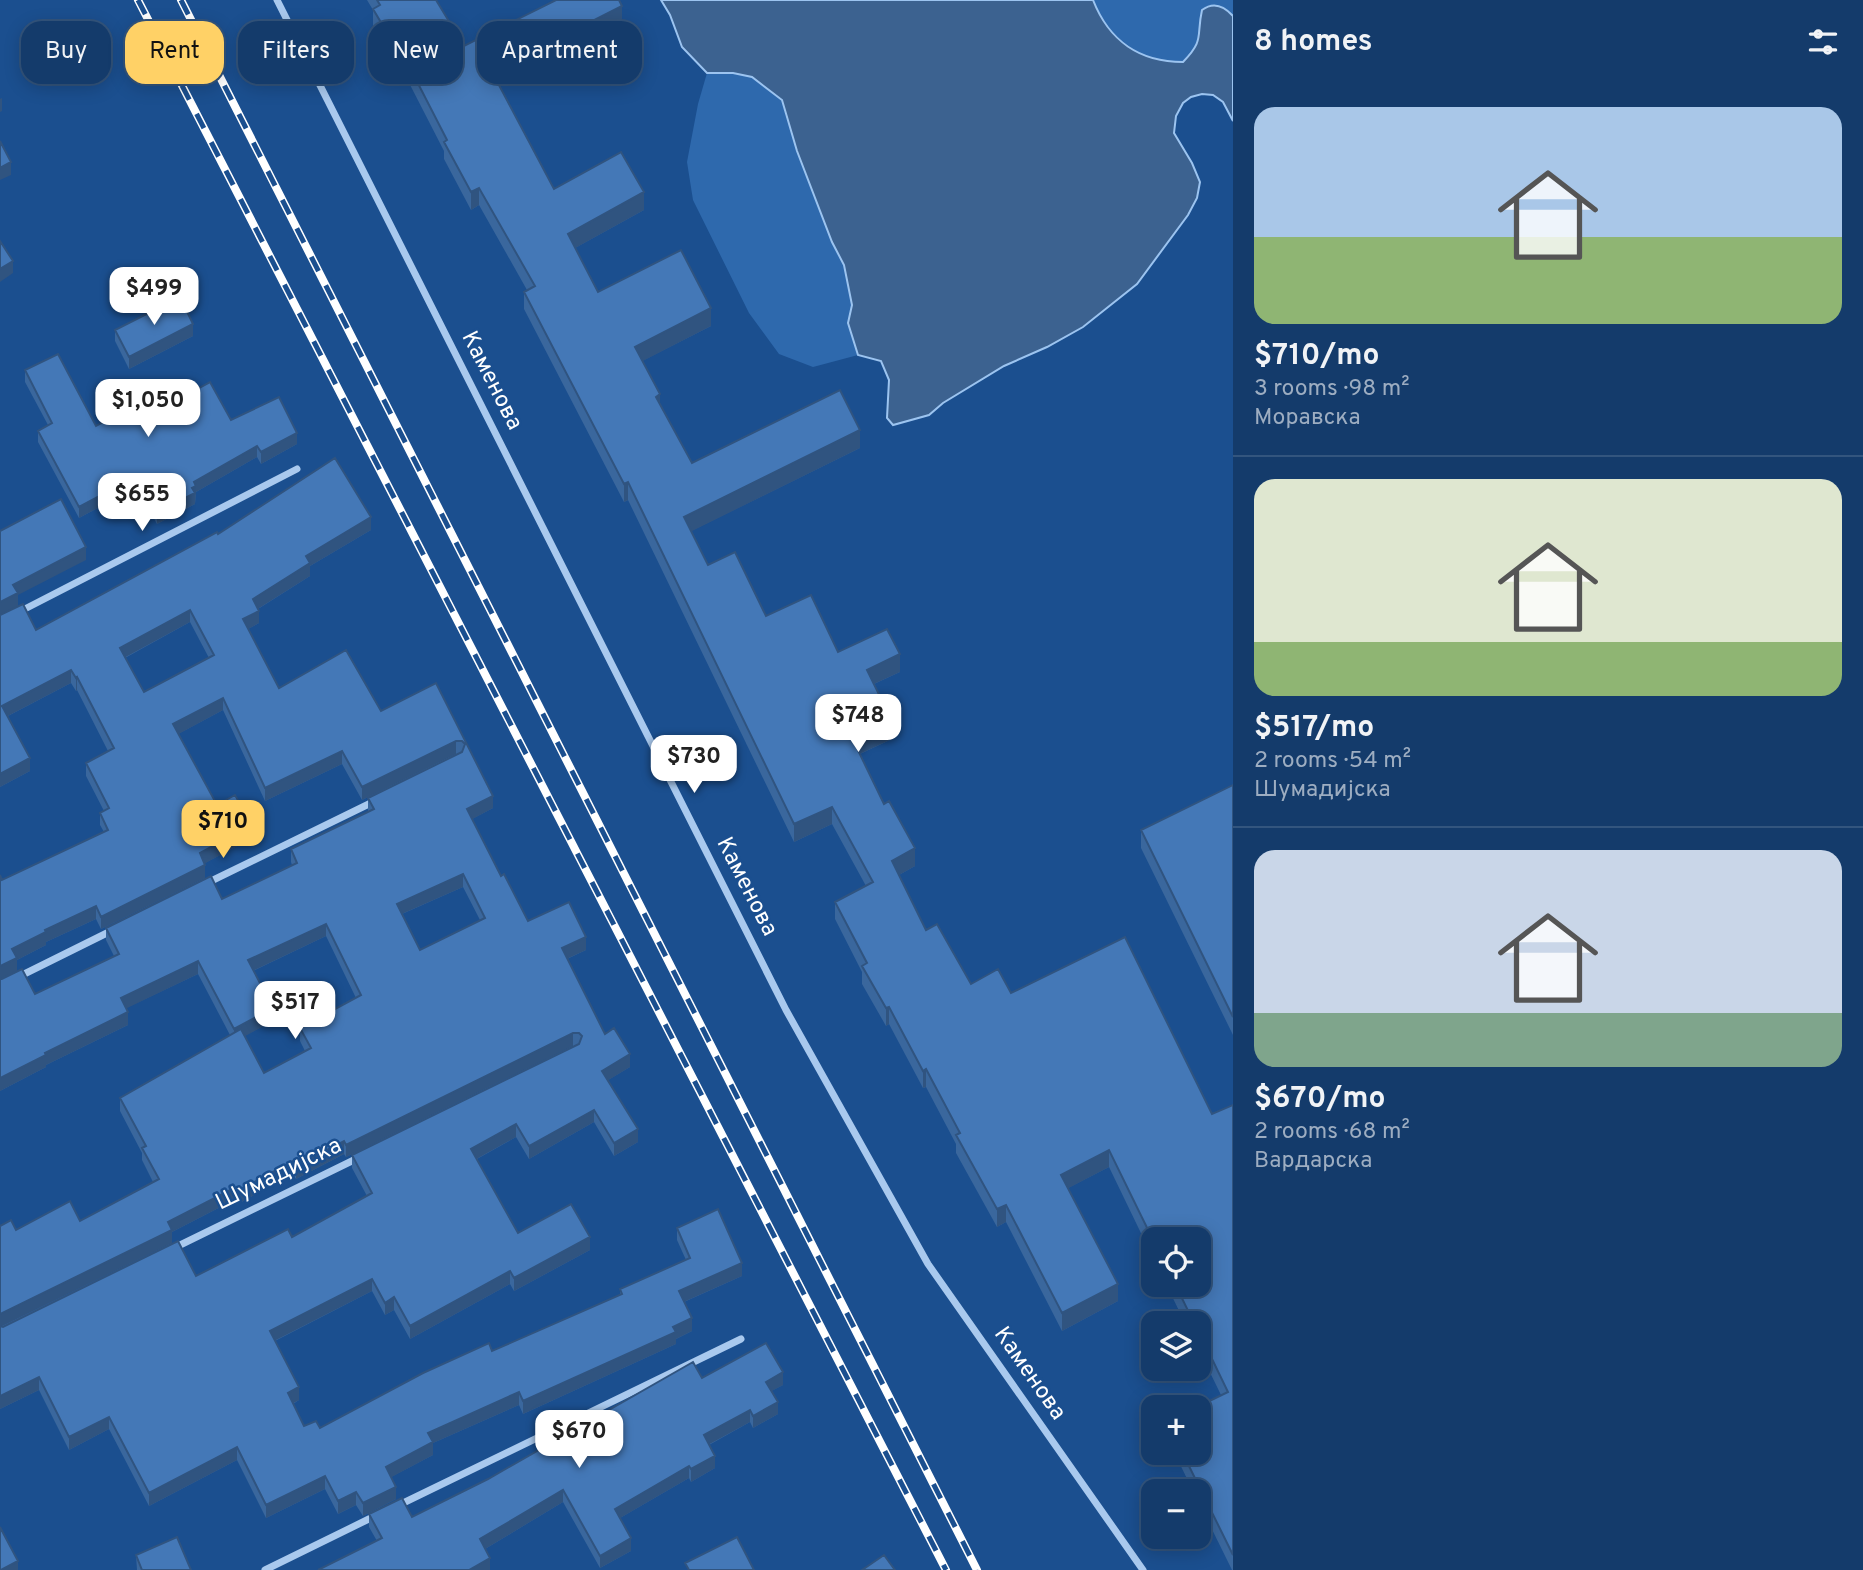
<!DOCTYPE html>
<html lang="en">
<head>
<meta charset="utf-8">
<style>
  :root { --surface:#143b6b; --page:#1d4271; --text:#f1f3f6; --muted:#9dadc1; --line:#33557e; --accent:#ffd166 }
  body { margin:0; font-family:Overpass,sans-serif; background:var(--page); color:var(--text); height:100vh; display:flex; flex-direction:column; font-size:26px; white-space:nowrap }
  * { box-sizing:border-box; margin:0 }
  p { font-size:23px; color:var(--muted) }
  .icon { flex:none; width:38px; height:38px; fill:none; stroke:currentColor; stroke-width:2; stroke-linecap:round; stroke-linejoin:round }
  .map { position:relative; flex:1; overflow:hidden }
  .sheet { display:flex; flex-direction:column; background:var(--surface); width:630px }
  .sheet>* { flex:none }
  .top-card { position:absolute; left:21px; top:21px; width:665px; height:63px; display:flex; gap:14px }
  .controls { position:absolute; left:1141px; top:1227px; display:grid; gap:14px }
  .controls a { display:grid; place-items:center; width:70px; height:70px; border-radius:14px; background:var(--surface); box-shadow:0 4px 18px #0003,0 0 0 2px var(--line); font-size:35px }
  .price { position:absolute; translate:-50% -60px; padding:0 16px; border-radius:14px; background:#fff; color:#222; font-size:23px; line-height:46px; filter:drop-shadow(0 2px 4px #0008) }
  .price::after { content:''; position:absolute; left:50%; top:42px; width:21px; height:16px; margin-left:-10px; background:inherit; clip-path:polygon(0 0,100% 0,50% 100%) }
  .price.selected { background:var(--accent); color:#111 }
  ul { padding:0; list-style:none }
  li { display:grid; align-content:center; gap:14px; height:371px; padding:0 21px }
  li+li { border-top:2px solid var(--line) }
  li span { display:grid; place-items:center; height:217px; border-radius:21px; color:#555 }
  li>.icon { margin-inline-start:auto }
  span .icon { width:126px; height:126px; fill:#fffc; stroke-width:1 }
  li b { font-size:30px }
  h2 { display:flex; justify-content:space-between; align-items:center; height:84px; padding:0 21px; font-size:30px }
  .chip { padding:0 24px; border-radius:21px; background:var(--surface); box-shadow:0 4px 18px #0003,0 0 0 2px var(--line); font-size:24px; line-height:63px }
  .chip.selected { background:var(--accent); color:#111 }
  main { display:flex; flex:1; min-height:0 }
  .map>svg:first-child { display:block }
  .green { fill:#2e69ad }
  .water { fill:#3c6290; stroke:#9cc4f0; stroke-width:2 }
  .lines { fill:none; stroke-linecap:round; stroke-linejoin:round }
  .minor { stroke:#a9c9ee; stroke-width:7 }
  .rail-casing { stroke:#fff; stroke-width:8 }
  .rail { stroke:#1b4f8f; stroke-width:5; stroke-dasharray:16; stroke-linecap:butt }
  .wall { fill:#3a679d; fill-rule:evenodd }
  .shaded-wall { fill:#305480 }
  .building { fill:#4478b7; stroke:#305480; stroke-width:2; fill-rule:evenodd }
  .labels { text-anchor:middle; dominant-baseline:central; stroke-width:5; stroke-linejoin:round; paint-order:stroke }
  .street-label { font-size:23px; fill:#fff; stroke:#1b4f8f }
</style>
</head>
<body>
<main>
<div class="map">
<svg width="1233" height="1570" viewBox="0 0 1233 1570">
  <rect width="100%" height="100%" fill="#1b4f8f"/>
  <path class="green" d="M1093,0H1233V16C1224,6 1213,1 1202,10L1198,45L1183,62C1139,62 1109,41 1093,0Z
    M707,73H733L752,77L782,100L786,117L832,242L844,265L852,305L848,323L858,355L813,367L779,354L749,313L693,200L687,162L698,104Z"/>
  <path class="water" d="M661,0H1093C1109,41 1140,62 1183,62C1205,39 1196,37 1202,10C1214,1 1224,6 1233,16V121L1223,102L1213,95L1202,94L1191,97L1183,103L1176,116L1174,133L1192,163L1200,182L1197,198L1188,215L1137,284L1083,327L1047,347L1004,366L943,403L929,415L893,425L887,418L889,380L881,361L858,355L848,323L852,305L844,265L832,242L797,151L782,100L752,77L733,73H707L682,47L670,15Z"/>
  <g class="lines">
    <path class="minor" d="M277,0L786,1010L928,1264L1143,1570
      M17,613L297,469
      M205,884L377,800
      M0,986L113,930
      M174,1248L358,1158
      M399,1505L741,1339
      M265,1570L375,1516"/>
    <defs>
      <path id="rail" d="M138,0L946,1570
        M181,0L977,1570"/>
    </defs>
    <use href="#rail" class="rail-casing"/>
    <use href="#rail" class="rail"/>
  </g>
  <path class="wall" d="M367,0H436L464,46L622,24L500,86L554,189L644,210L575,248L598,292L711,326L642,361L660,405L692,463L860,448L691,531L708,565L766,616L838,652L900,672L874,684L892,739L860,754L915,866L899,875L926,930L971,984L1011,993L1212,1114L1233,1105V1570H1232L1199,1503V1491H1193L1174,1452H1199L1221,1395L1199,1350V1323H1185L1166,1284H1199L1153,1239V1258L1109,1167L1068,1188L1118,1301L1062,1331L1006,1222L997,1227L956,1153V1144L926,1087L923,1088L889,1024L886,1026L862,984V972L835,919V902L866,886L832,824L794,842L628,500L624,502L524,309V292L527,290L479,205L471,210L444,159V151L406,77L404,79L373,27V10Z
    M115,330L193,336L129,369L115,341Z
    M25,370L96,426L157,411L231,420L297,444L261,464L257,457L196,492L195,504L157,524L137,487L79,518L38,442V431L48,425L25,382Z
    M335,458L371,517V530L310,566V576L258,609L259,623L248,629L279,688L346,650L381,711L436,683L493,796V808L472,819L501,876L504,874L528,921L569,902L586,937V950L567,959L605,1034L614,1028L630,1054V1067L608,1080L638,1129V1142L614,1156L594,1122L529,1159L516,1137L477,1159L518,1233L571,1204L590,1237V1250L514,1291L510,1284L410,1339L394,1310L385,1315L372,1291L275,1341L299,1387V1400L293,1404L304,1426L316,1421L320,1428L423,1373L489,1343L492,1351L620,1295V1289L686,1260L677,1240V1228L718,1209L742,1263V1276L684,1302L692,1318V1331L676,1339V1344L523,1414L519,1405L433,1443V1455L391,1477L396,1487V1499L363,1516L356,1505L338,1514L325,1489L266,1518L237,1460L149,1506L109,1429L69,1450L39,1390L0,1409V1226L11,1220L16,1230L70,1201L80,1221L153,1182L142,1160V1153L120,1111V1098L230,1035L198,974L126,1008L128,1012V1025L46,1065V1067L0,1091V875L2,880L104,832L100,825V813L104,811L86,776V763L108,751L77,690L76,691L71,683L8,716L30,758V771L0,787V615L23,604L36,630L217,532L218,534ZM190,622L209,658L144,692L125,658ZM223,710L265,801L342,764L362,800L458,754L368,798V812L291,849V862L292,865L222,899L211,876L106,928V940L114,956L35,994L22,969L1,979L17,971V960L46,945V942L96,919L101,929L205,878V863L252,838V825L235,795L217,805L178,734ZM463,887L480,920L420,950L402,914ZM326,936L356,998L300,1028V1041L305,1051L264,1073L244,1036L273,1021V1008L253,971ZM573,1046H575L352,1155V1168L367,1196L292,1237L288,1229L196,1276L178,1241L2,1326L172,1243V1232L234,1200L236,1205L293,1174L296,1179L344,1154L346,1157Z
    M1233,785V1035L1141,848V830Z
    M702,1378L783,1385L771,1391L778,1414L753,1428L750,1422L709,1445L715,1468L691,1482L689,1478L620,1518L631,1551L600,1568L563,1502L485,1549L490,1570L377,1541L369,1527V1514L412,1517Z
    M136,1555L191,1570H137Z"/>
  <path class="shaded-wall" d="M622,6V24L492,90V72Z
    M406,60V77L404,79V61Z
    M2,98V111L0,112V99Z
    M11,162V175L0,180V168Z
    M479,188V205L471,210V192Z
    M644,192V210L568,252V234Z
    M13,261V273L0,282V269Z
    M711,308V326L635,365V347Z
    M193,324V336L129,369V357Z
    M660,394V412L656,397Z
    M860,430V448L684,535V517Z
    M297,433V444L261,464V452Z
    M257,446V457L196,492L195,504L157,524V512L192,488L194,482Z
    M137,476V487L79,518V507Z
    M628,482V500L624,502V484Z
    M371,517V530L310,566V576L253,612V599L306,556Z
    M86,547V560L18,595V606L0,615V602L13,585Z
    M190,610V622L120,660V648Z
    M259,611V623L243,632V619Z
    M900,654V672L867,687V670Z
    M71,670V683L2,719V706Z
    M77,677V690L76,691V678Z
    M223,698V710L173,737V724Z
    M892,721V739L853,757V740Z
    M456,741V754L362,800V787Z
    M342,751V764L265,801V788Z
    M30,758V771L0,787V774Z
    M493,796V808L467,822V809Z
    M832,807V824L794,842V824Z
    M252,825V838L200,866V853Z
    M915,848V866L892,879V861Z
    M205,865V878L101,929V917Z
    M463,874V887L397,916V904Z
    M96,906V919L46,942V945L17,960V971L0,979V966L12,949L45,930Z
    M326,924V936L248,973V960Z
    M586,937V950L562,961V948Z
    M198,961V974L121,1011V998Z
    M889,1007V1024L886,1026V1008Z
    M273,1008V1021L234,1042V1029Z
    M128,1012V1025L46,1065V1067L0,1091V1078L45,1053Z
    M573,1033V1046L346,1157V1145Z
    M630,1054V1067L602,1084V1071Z
    M926,1069V1087L923,1088V1071Z
    M594,1110V1122L529,1159V1146Z
    M516,1124V1137L471,1162V1149Z
    M638,1129V1142L614,1156V1143Z
    M344,1141V1154L296,1179V1166Z
    M1109,1150V1167L1061,1192V1175Z
    M293,1161V1174L236,1205V1192Z
    M234,1188V1200L172,1232V1243L0,1327V1314L168,1222Z
    M1006,1205V1222L997,1227V1209Z
    M590,1237V1250L514,1291V1278Z
    M742,1263V1276L679,1304V1291Z
    M510,1271V1284L410,1339V1326Z
    M372,1279V1291L270,1343V1331Z
    M1118,1284V1301L1062,1331V1313Z
    M394,1297V1310L385,1315V1303Z
    M692,1318V1331L676,1339V1344L523,1414V1401Z
    M783,1372V1385L766,1394V1382Z
    M39,1377V1390L0,1409V1396Z
    M299,1387V1400L288,1406V1393Z
    M519,1392V1405L433,1443V1455L386,1480V1467L428,1433Z
    M778,1402V1414L753,1428V1416Z
    M750,1410V1422L704,1447V1435Z
    M109,1417V1429L69,1450V1437Z
    M237,1447V1460L149,1506V1493Z
    M715,1456V1468L691,1482V1469Z
    M689,1466V1478L615,1521V1509Z
    M325,1476V1489L266,1518V1505Z
    M396,1487V1499L363,1516V1503Z
    M563,1490V1502L480,1552V1539Z
    M356,1492V1505L338,1514V1501Z
    M631,1538V1551L600,1568V1556Z
    M490,1558V1570H469Z
    M18,1561V1570H1Z"/>
  <path class="building" d="M377,0H436L464,46L556,0H619L622,6L492,72L554,189L621,152L644,192L568,234L598,292L681,250L711,308L635,347L660,394L656,397L692,463L840,390L860,430L684,517L708,565L735,552L766,616L811,595L838,652L887,629L900,654L867,670L892,721L853,740L884,804L889,801L915,848L892,861L926,930L937,924L971,984L998,969L1011,993L1125,937L1212,1114L1233,1105V1555L1182,1452H1199V1407H1197L1228,1392L1199,1332V1323H1194L1175,1284H1199V1239H1153V1240L1109,1150L1061,1175L1118,1284L1062,1313L1006,1205L997,1209L956,1135L960,1133L926,1069L923,1071L889,1007L886,1008L862,966L867,963L835,902L873,882L832,807L794,824L628,482L624,484L524,292L535,286L479,188L471,192L444,142L447,140L406,60L404,61L373,9L380,5Z
    M0,141L11,162L0,168Z
    M0,241L13,261L0,269Z
    M180,297L193,324L129,357L115,330Z
    M58,354L96,426L149,398L157,411L210,382L231,420L279,397L297,433L261,452L257,446L194,482L196,486L192,488L195,493L157,512L137,476L79,507L38,431L52,423L25,370Z
    M335,458L371,517L306,556L310,563L253,599L259,611L243,619L279,688L346,650L381,711L436,683L493,796L467,809L501,876L504,874L528,921L569,902L586,937L562,948L605,1034L614,1028L630,1054L602,1071L638,1129L614,1143L594,1110L529,1146L516,1124L471,1149L518,1233L571,1204L590,1237L514,1278L510,1271L410,1326L394,1297L385,1303L372,1279L270,1331L299,1387L288,1393L304,1426L316,1421L320,1428L423,1373L489,1343L492,1351L622,1294L620,1289L690,1258L677,1228L718,1209L742,1263L679,1291L692,1318L673,1327L676,1332L523,1401L519,1392L428,1433L433,1442L386,1467L396,1487L363,1503L356,1492L338,1501L325,1476L266,1505L237,1447L149,1493L109,1417L69,1437L39,1377L0,1396V1326L3,1327L178,1241L196,1276L288,1229L292,1237L372,1193L352,1155L579,1044L582,1036L579,1033H573L346,1145L344,1141L296,1166L293,1161L236,1192L234,1188L168,1222L172,1230L0,1314V1226L11,1220L16,1230L70,1201L80,1221L159,1179L142,1148L146,1146L120,1098L241,1029L264,1073L311,1048L300,1028L361,995L326,924L248,960L273,1008L234,1029L198,961L121,998L128,1012L45,1053L46,1055L0,1078V978L2,979L22,969L35,994L119,954L106,928L211,876L222,899L297,863L291,849L374,809L368,798L462,752L465,744L462,741H456L362,787L342,751L265,788L223,698L173,724L217,805L235,795L252,825L200,853L205,865L101,917L96,906L45,930L46,932L12,949L17,958L0,966V875L2,880L108,830L100,813L109,808L86,763L114,748L77,677L76,678L71,670L2,706L30,758L0,774V615L23,604L36,630L217,532L218,534ZM190,610L214,655L144,692L120,648ZM463,874L485,918L420,950L397,904Z
    M61,499L86,547L13,585L18,593L0,602V531Z
    M1233,785V1017L1141,830Z
    M766,1343L783,1372L766,1382L778,1402L753,1416L750,1410L704,1435L715,1456L691,1469L689,1466L615,1509L631,1538L600,1556L563,1490L480,1539L490,1558L469,1570H318L382,1538L369,1514L402,1498L412,1517L488,1479L693,1362L702,1378Z
    M0,1527L18,1561L1,1570H0Z
    M177,1537L191,1570H142L136,1555Z
    M737,1537L754,1570H689L685,1563Z
    M884,1555L895,1570H862Z"/>
  <g class="labels">
    <g class="street-label">
      <text transform="translate(491 381) rotate(63)">Каменова</text>
      <text transform="translate(746 887) rotate(63)">Каменова</text>
      <text transform="translate(279 1175) rotate(-26)">Шумадијска</text>
      <text transform="translate(1029 1374) rotate(55)">Каменова</text>
    </g>
  </g>
</svg>
<div class="controls">
<a><svg class="icon" aria-label="locate" viewBox="0 0 24 24"><circle cx="12" cy="12" r="6"/><path d="M12 2v4M12 18v4M2 12h4M18 12h4"/></svg></a>
<a><svg class="icon" aria-label="layers" viewBox="0 0 24 24"><path d="M12 4l9 5-9 5-9-5zM3 14l9 5 9-5"/></svg></a>
<a>+</a>
<a>−</a>
</div>
<b class="price" style="left:154px;top:327px">$499</b>
<b class="price" style="left:148px;top:439px">$1,050</b>
<b class="price" style="left:142px;top:533px">$655</b>
<b class="price" style="left:858px;top:754px">$748</b>
<b class="price" style="left:694px;top:795px">$730</b>
<b class="price selected" style="left:223px;top:860px">$710</b>
<b class="price" style="left:295px;top:1041px">$517</b>
<b class="price" style="left:579px;top:1470px">$670</b>
<div class="top-card">
<a class="chip">Buy</a>
<a class="chip selected">Rent</a>
<a class="chip">Filters</a>
<a class="chip">New</a>
<a class="chip">Apartment</a>
</div>
</div>
<section class="sheet">
<h2>8 homes<svg class="icon" aria-label="filters" viewBox="0 0 24 24"><path d="M4 7h16M4 17h16"/><circle cx="9" cy="7" r="2"/><circle cx="15" cy="17" r="2"/></svg></h2>
<ul>
<li><span style="background:linear-gradient(#a9c7e8 60%,#8fb573 0)"><svg class="icon" aria-label="home" viewBox="0 0 24 24"><path d="M3 11l9-7 9 7M6 9v11h12V9"/></svg></span><div><b>$710/mo</b><p>3 rooms · 98 m²</p><p>Моравска</p></div></li>
<li><span style="background:linear-gradient(#dfe7d0 75%,#8fb573 0)"><svg class="icon" aria-label="home" viewBox="0 0 24 24"><path d="M3 11l9-7 9 7M6 9v11h12V9"/></svg></span><div><b>$517/mo</b><p>2 rooms · 54 m²</p><p>Шумадијска</p></div></li>
<li><span style="background:linear-gradient(#c9d6e8 75%,#7fa58c 0)"><svg class="icon" aria-label="home" viewBox="0 0 24 24"><path d="M3 11l9-7 9 7M6 9v11h12V9"/></svg></span><div><b>$670/mo</b><p>2 rooms · 68 m²</p><p>Вардарска</p></div></li>
</ul>
</section>
</main>
</body>
</html>
